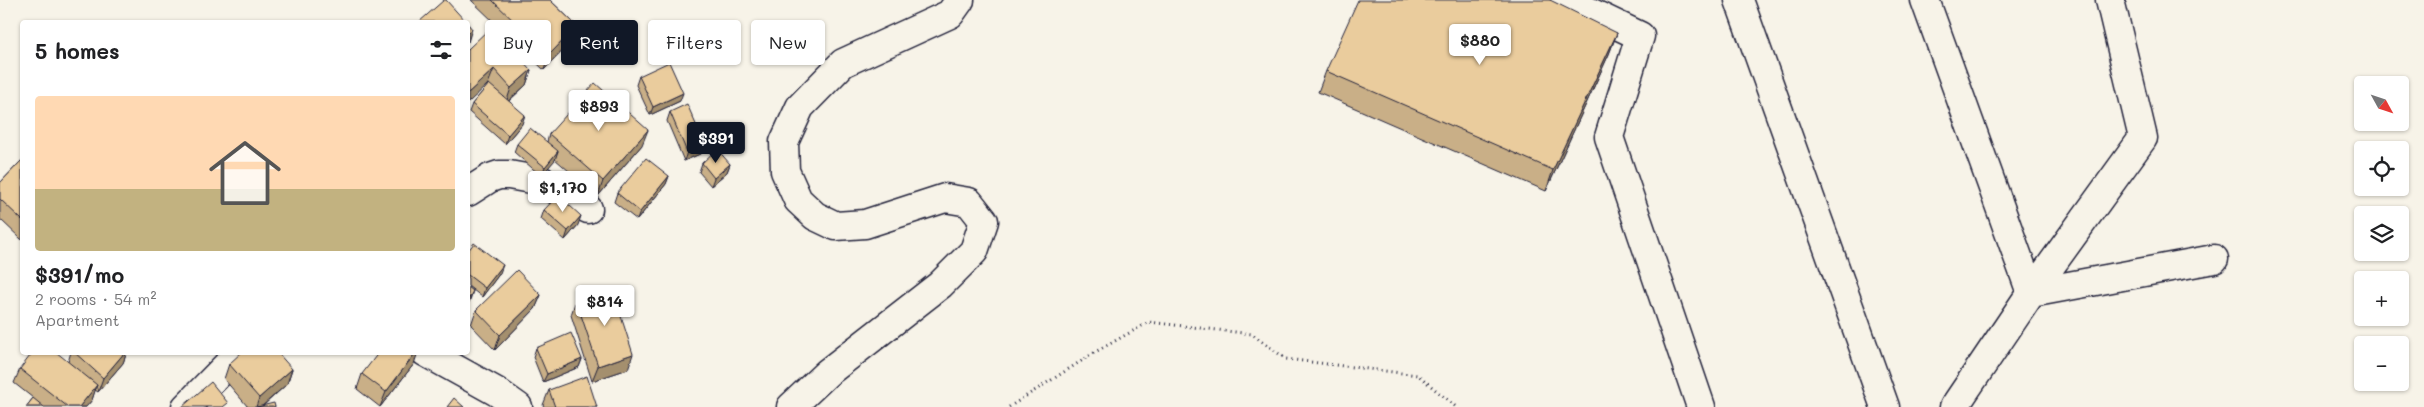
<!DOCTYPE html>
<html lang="en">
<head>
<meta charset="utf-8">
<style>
  :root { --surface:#fff; --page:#f6f6f6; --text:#202124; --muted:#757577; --accent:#111827 }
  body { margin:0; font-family:Mali,sans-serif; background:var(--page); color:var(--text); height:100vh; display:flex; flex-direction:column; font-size:19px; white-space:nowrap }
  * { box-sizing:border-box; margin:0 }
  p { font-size:16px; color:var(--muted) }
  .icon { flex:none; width:28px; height:28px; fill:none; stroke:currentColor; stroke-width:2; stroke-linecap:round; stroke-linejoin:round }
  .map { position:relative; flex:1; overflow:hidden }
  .panel { position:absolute; left:20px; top:20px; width:450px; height:335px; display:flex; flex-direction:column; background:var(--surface); border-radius:5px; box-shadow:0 1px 4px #0004 }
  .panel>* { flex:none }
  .banner { position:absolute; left:485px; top:20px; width:475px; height:45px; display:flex; gap:10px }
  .needle { width:32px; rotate:130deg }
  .controls { position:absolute; left:2354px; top:76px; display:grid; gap:10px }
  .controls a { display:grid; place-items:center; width:55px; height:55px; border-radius:5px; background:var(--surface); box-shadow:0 1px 4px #0004; font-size:25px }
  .price { position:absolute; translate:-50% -42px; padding:0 11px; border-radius:5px; background:#fff; color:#222; font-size:16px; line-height:32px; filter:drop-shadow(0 1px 2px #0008) }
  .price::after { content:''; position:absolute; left:50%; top:30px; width:15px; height:11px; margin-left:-8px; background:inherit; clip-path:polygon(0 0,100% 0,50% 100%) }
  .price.current { background:var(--accent); color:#fff }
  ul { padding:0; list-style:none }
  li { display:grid; align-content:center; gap:10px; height:265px; padding:0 15px }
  li span { display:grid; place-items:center; height:155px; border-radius:5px; color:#555 }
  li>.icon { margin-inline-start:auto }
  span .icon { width:90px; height:90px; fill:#fffc; stroke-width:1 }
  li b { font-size:21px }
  h2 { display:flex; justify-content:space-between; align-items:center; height:60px; padding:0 15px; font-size:21px }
  .tag { padding:0 18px; border-radius:5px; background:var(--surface); box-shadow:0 1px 4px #0004; font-size:18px; line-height:45px }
  .tag.current { background:var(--accent); color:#fff }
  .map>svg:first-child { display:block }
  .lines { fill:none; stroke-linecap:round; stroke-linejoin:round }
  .street-casing { stroke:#22223b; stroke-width:31 }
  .path { stroke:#22223b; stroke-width:3; stroke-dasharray:1 4; stroke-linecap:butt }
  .street { stroke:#f7f3e8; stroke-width:28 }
  .wall { fill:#c9af87; stroke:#22223b }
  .shaded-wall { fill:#a48f6e; stroke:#22223b }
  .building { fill:#eacc9d; stroke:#22223b }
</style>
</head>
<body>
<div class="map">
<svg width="2424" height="407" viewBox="0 0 2424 407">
  <rect width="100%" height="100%" fill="#f7f3e8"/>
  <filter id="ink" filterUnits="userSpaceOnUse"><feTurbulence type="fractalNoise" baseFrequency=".02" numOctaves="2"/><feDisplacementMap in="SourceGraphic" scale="10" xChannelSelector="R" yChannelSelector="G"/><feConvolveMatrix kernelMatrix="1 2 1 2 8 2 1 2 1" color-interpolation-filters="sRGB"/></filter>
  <g filter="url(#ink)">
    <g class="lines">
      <defs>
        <path id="street" d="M1565,0L1640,36L1609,137L1701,407
          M1739,0L1885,407
          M1925,0L2031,293L2214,259
          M468,192L490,178L499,175H509L542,181L588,209
          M425,352L497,392L518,407
          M186,407L240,352
          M791,407L827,373L940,285L974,251L984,221L969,202L945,198L865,224L836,226L815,216L798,200L785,171L784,142L800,107L843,63L950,14L960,0
          M1954,407L2031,293L2143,138L2110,0"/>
      </defs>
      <use href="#street" class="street-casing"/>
      <path class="path" d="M1009,407L1097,351L1149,322L1252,334L1286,359L1418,375L1456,407"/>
      <use href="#street" class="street"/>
    </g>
    <path class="wall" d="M471,0H550L577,26L572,41L544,70Z
      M1617,33L1609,54L1546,191L1318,92L1326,71Z
      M468,49L531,70L526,85L509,101L522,124L505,144L469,112L472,104L489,84Z
      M639,76L680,101L650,115L636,85Z
      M670,112L702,153L684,161L667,121Z
      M549,134L642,145L598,196L555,159L541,176L514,152L517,144L547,142Z
      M22,160V240L0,219V183Z
      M702,163L730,164L727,172L711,186L699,172Z
      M669,176L666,184L637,220L614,202L617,193Z
      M544,210L578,225L565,240L541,219Z
      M468,251L500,273L482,297L468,286Z
      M541,295L535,309L495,350L471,325L476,310Z
      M576,300L628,369L592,381L571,315Z
      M536,348L582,359L579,367L543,382L533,357Z
      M71,352H127L123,363L98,392L95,390L92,400L86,407H26L33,398L14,383L20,369L68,362Z
      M229,364L292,369L287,384L263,406L275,407H248L224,379Z
      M414,364L380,407L357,389L362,374Z
      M549,390L597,407H544L543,405Z"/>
    <path class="shaded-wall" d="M577,26L572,41L544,70L549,55Z
      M472,29L468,42V33Z
      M1617,33L1609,54L1546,191L1553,170Z
      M494,69L488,84L468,103V93Z
      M531,70L526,85L506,103L511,88Z
      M683,93L680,101L650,115L653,107Z
      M525,115L522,124L505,144L508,135Z
      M648,130L642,145L598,196L603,181Z
      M705,145L702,153L684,161L687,152Z
      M558,151L555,160L541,176L545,167Z
      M730,164L727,172L711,186L714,178Z
      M669,176L666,184L637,220L640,212Z
      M581,216L578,225L565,240L568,231Z
      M503,265L500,273L482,297L485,288Z
      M473,291L470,300L468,304V300Z
      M541,295L535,309L495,350L500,335Z
      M125,352H127L123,363L98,392L103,378Z
      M416,352H418L414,364L380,407L386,392Z
      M633,354L628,369L592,381L598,366Z
      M582,359L579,367L543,382L547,374Z
      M292,369L287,384L261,407H256L259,398Z
      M97,385L92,400L86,407H79Z"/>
    <path class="building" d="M444,0H446L466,22H419Z
      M492,0H550L577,26L549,55Z
      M1358,0H1550L1617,33L1553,170L1326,71Z
      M468,24L472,29L468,33Z
      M491,27L531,70L511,88L494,69L468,93V49Z
      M669,62L683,93L653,107L639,76Z
      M595,83L648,130L603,181L549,134Z
      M489,84L525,115L508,135L472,104Z
      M687,104L705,145L687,152L670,112Z
      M530,128L558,151L545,167L517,144Z
      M717,149L730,164L714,178L702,163Z
      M646,158L669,176L640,212L617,193Z
      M22,160V220L0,199V183Z
      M558,195L581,216L568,231L544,210Z
      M474,243L503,265L485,288L468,275V251Z
      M517,270L541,295L500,335L476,310Z
      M468,287L473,291L468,300Z
      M612,288L633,354L598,366L576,300Z
      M571,333L582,359L547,374L536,348Z
      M33,352H56L97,385L79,407H68L20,369Z
      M74,352H125L103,378Z
      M242,352H277L292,369L259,398L229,364Z
      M379,352H416L386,392L362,374Z
      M587,376L597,407H555L549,390Z
      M211,382L228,403L223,407H182Z
      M33,398L44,407H26Z
      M454,398L464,407H447Z
      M274,403L275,407H257Z"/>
  </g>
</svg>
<div class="controls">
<a><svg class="needle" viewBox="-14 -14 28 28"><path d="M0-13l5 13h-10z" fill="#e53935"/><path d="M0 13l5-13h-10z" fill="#757577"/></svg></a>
<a><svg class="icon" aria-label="locate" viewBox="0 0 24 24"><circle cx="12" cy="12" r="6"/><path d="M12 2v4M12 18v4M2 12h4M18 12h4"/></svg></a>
<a><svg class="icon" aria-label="layers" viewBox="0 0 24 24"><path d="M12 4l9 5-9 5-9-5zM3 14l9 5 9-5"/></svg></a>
<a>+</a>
<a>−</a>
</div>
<b class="price" style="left:1480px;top:66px">$880</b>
<b class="price" style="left:599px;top:132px">$893</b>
<b class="price current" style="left:716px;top:164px">$391</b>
<b class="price" style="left:563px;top:213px">$1,170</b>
<b class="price" style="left:605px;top:327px">$814</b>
<div class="banner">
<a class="tag">Buy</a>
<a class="tag current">Rent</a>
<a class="tag">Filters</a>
<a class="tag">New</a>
</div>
<section class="panel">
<h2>5 homes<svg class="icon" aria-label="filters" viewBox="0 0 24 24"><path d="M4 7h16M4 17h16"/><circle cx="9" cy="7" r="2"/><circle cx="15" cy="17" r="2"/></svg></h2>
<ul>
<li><span style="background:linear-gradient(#ffd9b3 60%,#c2b280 0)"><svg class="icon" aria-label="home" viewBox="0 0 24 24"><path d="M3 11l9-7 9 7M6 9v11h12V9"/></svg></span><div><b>$391/mo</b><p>2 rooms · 54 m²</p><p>Apartment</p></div></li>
</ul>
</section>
</div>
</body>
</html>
